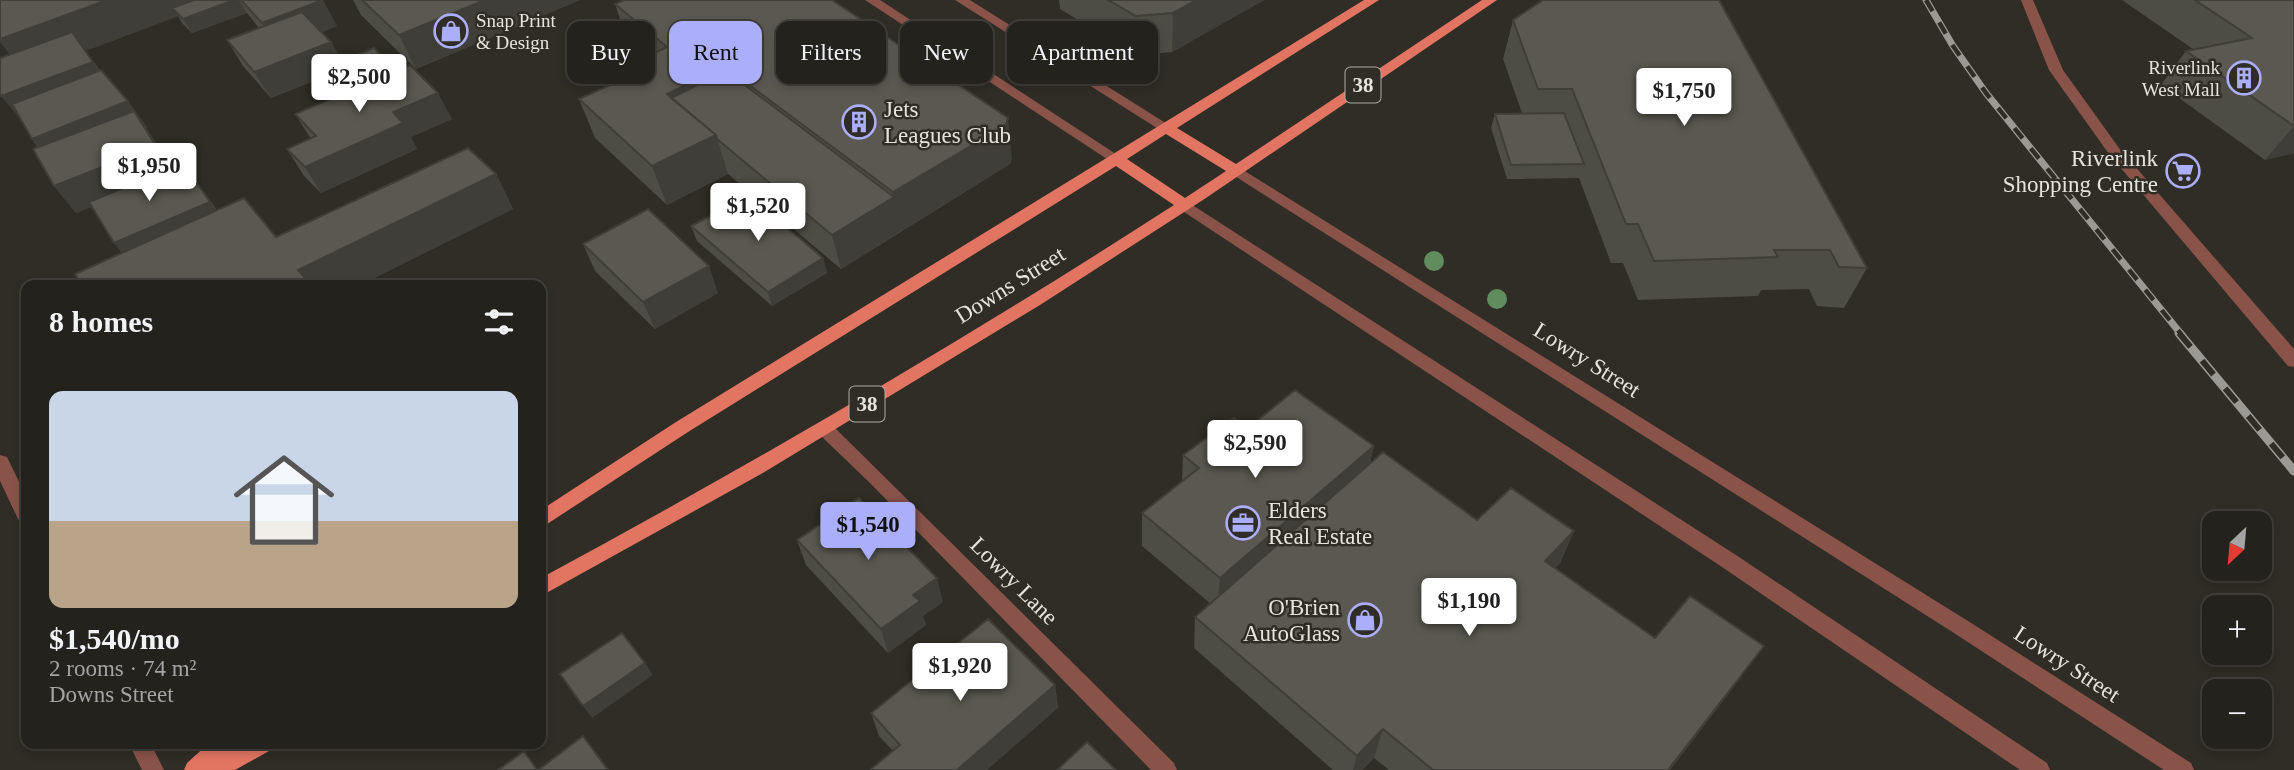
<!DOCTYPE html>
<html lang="en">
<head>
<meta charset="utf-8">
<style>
  :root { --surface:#23221c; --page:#2f2f29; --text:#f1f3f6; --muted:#a3a4a3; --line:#403f3b; --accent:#abaffb }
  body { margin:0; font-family:Georgia,serif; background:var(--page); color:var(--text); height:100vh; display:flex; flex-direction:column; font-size:26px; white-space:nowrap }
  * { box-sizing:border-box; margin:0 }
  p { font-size:23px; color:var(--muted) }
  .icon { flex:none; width:38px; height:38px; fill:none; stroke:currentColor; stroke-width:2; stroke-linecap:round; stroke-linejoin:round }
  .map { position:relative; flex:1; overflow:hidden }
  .sheet { position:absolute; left:21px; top:280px; width:525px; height:469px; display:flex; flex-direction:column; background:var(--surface); border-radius:14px; box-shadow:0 4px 10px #0003,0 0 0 2px var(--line) }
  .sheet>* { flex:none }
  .top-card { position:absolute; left:567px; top:21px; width:665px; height:63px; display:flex; gap:14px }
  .needle { width:46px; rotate:206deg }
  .tools { position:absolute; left:2202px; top:511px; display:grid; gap:14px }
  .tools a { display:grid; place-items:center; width:70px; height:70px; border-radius:14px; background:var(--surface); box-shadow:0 4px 10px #0003,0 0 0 2px var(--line); font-size:35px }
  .price { position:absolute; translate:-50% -60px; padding:0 16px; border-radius:7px; background:#fff; color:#222; font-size:23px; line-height:46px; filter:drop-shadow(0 2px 4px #0008) }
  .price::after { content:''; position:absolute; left:50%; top:42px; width:21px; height:16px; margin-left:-10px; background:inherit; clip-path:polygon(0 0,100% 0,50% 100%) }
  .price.current { background:var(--accent); color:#111 }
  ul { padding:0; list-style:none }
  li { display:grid; align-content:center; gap:14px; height:371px; padding:0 28px }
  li+li { border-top:2px solid var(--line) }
  li span { display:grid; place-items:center; height:217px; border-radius:14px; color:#555 }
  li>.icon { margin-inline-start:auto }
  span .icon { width:126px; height:126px; fill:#fffc; stroke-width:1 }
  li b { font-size:30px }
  h2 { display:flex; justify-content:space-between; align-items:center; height:84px; padding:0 28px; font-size:30px }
  .chip { padding:0 24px; border-radius:14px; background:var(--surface); box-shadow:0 4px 10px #0003,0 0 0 2px var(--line); font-size:24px; line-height:63px }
  .chip.current { background:var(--accent); color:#111 }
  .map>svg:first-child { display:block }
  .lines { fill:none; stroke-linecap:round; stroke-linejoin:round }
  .service { fill:#89534a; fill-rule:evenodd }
  .minor { fill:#89534a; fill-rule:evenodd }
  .tertiary { fill:#89534a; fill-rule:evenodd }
  .primary { fill:#e17562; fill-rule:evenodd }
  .rail-far1-casing { stroke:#9b9993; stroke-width:7 }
  .rail-casing { stroke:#9b9993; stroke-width:9 }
  .rail-far1 { stroke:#2f2d25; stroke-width:4.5; stroke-dasharray:13; stroke-linecap:butt }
  .rail { stroke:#2f2d25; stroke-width:6; stroke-dasharray:18; stroke-linecap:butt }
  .tree { fill:#618c5e }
  .wall { fill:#4d4c45 }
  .shaded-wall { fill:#3f3e38 }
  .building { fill:#5a5850; stroke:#3f3e38; stroke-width:2 }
  .labels { text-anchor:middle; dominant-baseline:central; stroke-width:5; stroke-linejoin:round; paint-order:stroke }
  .far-poi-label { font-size:19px; fill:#e4e3de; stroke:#2f2d25; text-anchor:start }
  .shield { fill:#2f2d25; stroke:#aeaca6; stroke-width:2 }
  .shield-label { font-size:21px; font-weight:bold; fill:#e4e3de }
  .poi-label { font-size:23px; fill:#e4e3de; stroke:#2f2d25; text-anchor:start }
  .street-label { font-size:23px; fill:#e4e3de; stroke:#2f2d25 }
</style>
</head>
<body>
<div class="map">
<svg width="2294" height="770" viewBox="0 0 2294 770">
  <rect width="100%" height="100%" fill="#2f2d25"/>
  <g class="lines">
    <path class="service" d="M2021,0H2033L2063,70L2119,148L2294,349V367L2288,366L2109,154L2049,70Z
      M825,422L831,424L1174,763L1177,770H1151L871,484L819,434L816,429L819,424Z"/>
    <path class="minor" d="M865,0H880L1122,158L1115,163L1110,161Z
      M955,0H970L1172,127L1170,130H1160Z
      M1235,165L1968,621L2191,763L2194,770H2164L1954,633L1230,173L1228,170L1230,167Z
      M1183,199L1736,555L2047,763L2050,770H2020L1722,567L1178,208L1175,204L1178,200Z"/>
    <path class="tertiary" d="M0,455L7,457L26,496V523L19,521L0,481Z
      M129,744H151L164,770H142Z"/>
    <path class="primary" d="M1364,0H1379L1177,128L1236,164L1482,0H1497L1206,198L1040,305L761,474L541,596V578C756,462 968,338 1174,205L1116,166L688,432L541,528V510L676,422ZM1166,134L1226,171L1185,198L1127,159Z
      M208,744H235L233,748L241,744H272L269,751L235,770H184L187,763Z"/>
    <defs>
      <path id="rail-far1" d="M1926,0L1953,46L1986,93L2181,334"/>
      <path id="rail" d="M2179,333L2294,471"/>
    </defs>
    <use href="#rail-far1" class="rail-far1-casing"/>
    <use href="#rail" class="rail-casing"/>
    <use href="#rail-far1" class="rail-far1"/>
    <use href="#rail" class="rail"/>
  </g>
  <g class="tree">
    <circle cx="1434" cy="261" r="10"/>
    <circle cx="1497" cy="299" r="10"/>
  </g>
  <path class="wall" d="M0,0H322L337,26L322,32L331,42L342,61L397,71L452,119L411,137L417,149L321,193L304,176L287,149L311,139L295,114L339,95L328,84L324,77L271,98L243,66L227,40L259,28L247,13L192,33L182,23L178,16L85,51L100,70L147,127L146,128L172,167L183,163L217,210L276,237L496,174L513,209L360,285H82L122,253L114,243L91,207L76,213L54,186L38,148L32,139L10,55Z
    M353,0H580L416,69L361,15Z
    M1059,0H1264L1172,52L1136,55L1060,9Z
    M2122,0H2294V153L2265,160L2161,85L2186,51L2193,49Z
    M615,4L1012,158L1010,164L841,269L728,174L667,205L595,138L579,99L641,71L646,57L628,43Z
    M1513,20L1867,268L1844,308L1817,306L1809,289L1761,290L1758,296L1638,300L1623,263H1611L1579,178L1507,179L1491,128L1495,114L1522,113L1503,59Z
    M691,226L823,258L827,273L772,306L697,241Z
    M583,244L718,293L655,329L595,271Z
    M1248,428L1374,446L1370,464L1477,520L1574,531L1560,563L1555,568L1655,638L1742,676L1670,770H1389L1374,758L1362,770H1333L1194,648L1195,617L1211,604L1142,546V513L1182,481L1183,455Z
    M797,540L943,602L923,616L926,625L888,653L806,565Z
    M1055,685L1058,708L893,751L879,736L871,713Z"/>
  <path class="shaded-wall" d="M107,0H221L172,8L178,16L25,74L0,42V39Z
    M234,0H239L247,13L192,33L183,19Z
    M323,0L337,26L278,49L262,23Z
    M485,0H580L416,69L399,35Z
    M1197,0H1264L1172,52L1173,13Z
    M331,42L345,68L320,70L324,77L271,98L254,72Z
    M93,62L113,88L23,122L1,96Z
    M725,67L736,106L699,124L667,94Z
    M438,93L452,119L411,137L417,149L321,193L305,167L393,112Z
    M128,101L147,127L146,128L176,173L76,213L54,186L53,166L32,139Z
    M1008,118L1012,158L1010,164L901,231L893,192Z
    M2294,126V153L2265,160Z
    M716,135L728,174L667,205L652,166Z
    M183,163L229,228L136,270L114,243Z
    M496,174L513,209L360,285H309L298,270Z
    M894,197L901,231L841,269L832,235Z
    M823,258L827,273L772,306L768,292Z
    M709,266L718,293L655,329L643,302Z
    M1374,446L1366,479L1217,609L1220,578Z
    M1574,531L1560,563L1531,592L1545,561Z
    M937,578L943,602L923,616L926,625L888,653L881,629L913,595Z
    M1764,646L1670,770H1668Z
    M645,663L653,675L592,718L583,706Z
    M1055,685L1058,708L987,770H957Z
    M1383,729L1374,758L1362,770H1353L1357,756Z"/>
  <path class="building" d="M0,0H107L0,39Z
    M194,0H234L183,19L172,8Z
    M241,0H323L262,23Z
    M362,0H485L399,35Z
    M624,0H832L1008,118L1006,125L893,192L725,67L667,94L716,135L652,166L579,99L641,71L646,57L667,47L615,4Z
    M1108,0H1197L1173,13L1136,16Z
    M1543,0H1719L1867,268L1839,267L1830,250H1774L1778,257L1654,261L1638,224H1626L1572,89H1538L1513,20Z
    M2195,0H2294V126L2186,51L2252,38Z
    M302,12L331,42L254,72L227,40Z
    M72,32L93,62L1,96L0,94V58Z
    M374,48L397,71L342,94L320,70Z
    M410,65L438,93L393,112L403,123L305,167L287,149L316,136L295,114Z
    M101,70L128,101L32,139L12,104Z
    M726,71L894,197L832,235L717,139L716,135L671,98Z
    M134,111L156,146L54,186L33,149Z
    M1564,113L1584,164L1511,165L1495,114Z
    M468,148L496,174L298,270L311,285H82L75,274L244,198L276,237Z
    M183,163L210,202L114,243L89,202Z
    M749,195L823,258L768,292L691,226Z
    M648,209L709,266L643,302L583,244Z
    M1295,390L1374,446L1220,578L1142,513L1199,468L1183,455L1234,418L1248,428Z
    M1383,452L1477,520L1511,488L1574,531L1545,561L1655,638L1690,596L1764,646L1668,770H1433L1383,729L1357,756L1195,617Z
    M859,498L937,578L913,595L920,601L881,629L797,540Z
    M988,619L1055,685L957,770H872L871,769L900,745L871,713Z
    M622,633L645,663L583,706L560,674Z
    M583,736L608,770H538Z
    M1087,742L1116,770H1057Z
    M524,751L537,770H498Z"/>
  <defs>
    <symbol id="shop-ring" viewBox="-11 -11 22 22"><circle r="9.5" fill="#2f2d25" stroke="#abaffb" stroke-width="1.5"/><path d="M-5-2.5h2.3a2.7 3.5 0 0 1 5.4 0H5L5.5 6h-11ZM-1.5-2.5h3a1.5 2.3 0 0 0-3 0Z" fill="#abaffb"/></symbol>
    <symbol id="building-ring" viewBox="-11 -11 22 22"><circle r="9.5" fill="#2f2d25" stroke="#abaffb" stroke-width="1.5"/><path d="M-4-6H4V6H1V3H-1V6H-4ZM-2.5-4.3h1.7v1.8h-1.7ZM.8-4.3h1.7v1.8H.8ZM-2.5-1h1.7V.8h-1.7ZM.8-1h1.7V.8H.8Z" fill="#abaffb"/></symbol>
    <symbol id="supermarket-ring" viewBox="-11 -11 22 22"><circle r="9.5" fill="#2f2d25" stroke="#abaffb" stroke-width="1.5"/><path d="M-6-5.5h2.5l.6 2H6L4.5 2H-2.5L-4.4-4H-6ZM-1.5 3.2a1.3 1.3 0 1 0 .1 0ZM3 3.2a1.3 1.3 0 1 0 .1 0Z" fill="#abaffb"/></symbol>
    <symbol id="office-ring" viewBox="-11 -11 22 22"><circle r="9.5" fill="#2f2d25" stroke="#abaffb" stroke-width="1.5"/><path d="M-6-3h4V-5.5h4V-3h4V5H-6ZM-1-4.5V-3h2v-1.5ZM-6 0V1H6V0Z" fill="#abaffb"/></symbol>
  </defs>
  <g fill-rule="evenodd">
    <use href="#shop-ring" x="432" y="12" width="38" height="38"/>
    <use href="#building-ring" x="2225" y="59" width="38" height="38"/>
    <use href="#building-ring" x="840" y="103" width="38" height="38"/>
    <use href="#supermarket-ring" x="2164" y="152" width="38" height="38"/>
    <use href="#office-ring" x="1224" y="504" width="38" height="38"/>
    <use href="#shop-ring" x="1346" y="601" width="38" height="38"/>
  </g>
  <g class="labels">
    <g class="far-poi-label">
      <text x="476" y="20">Snap Print<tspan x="476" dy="22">&amp; Design</tspan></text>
      <text x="2220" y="67" text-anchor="end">Riverlink<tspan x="2220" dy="22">West Mall</tspan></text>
    </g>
    <g class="shield">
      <rect x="1345.5" y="67.5" width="35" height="35" rx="5"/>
      <rect x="849.5" y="386.5" width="35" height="35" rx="5"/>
    </g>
    <g class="shield-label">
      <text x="1363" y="85">38</text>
      <text x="867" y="404">38</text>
    </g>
    <g class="poi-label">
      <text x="884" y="109">Jets<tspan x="884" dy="26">Leagues Club</tspan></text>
      <text x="2158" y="158" text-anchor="end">Riverlink<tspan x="2158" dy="26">Shopping Centre</tspan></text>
      <text x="1268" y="510">Elders<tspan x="1268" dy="26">Real Estate</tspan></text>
      <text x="1340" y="607" text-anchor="end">O'Brien<tspan x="1340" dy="26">AutoGlass</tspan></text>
    </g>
    <g class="street-label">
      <text transform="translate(1010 285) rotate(-32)">Downs Street</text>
      <text transform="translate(1587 360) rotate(32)">Lowry Street</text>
      <text transform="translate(1014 581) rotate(45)">Lowry Lane</text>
      <text transform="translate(2067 664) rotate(33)">Lowry Street</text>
    </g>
  </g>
</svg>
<div class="tools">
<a><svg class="needle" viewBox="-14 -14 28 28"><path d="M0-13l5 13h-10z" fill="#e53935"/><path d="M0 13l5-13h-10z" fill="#a3a4a3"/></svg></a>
<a>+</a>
<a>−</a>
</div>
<b class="price" style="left:359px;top:114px">$2,500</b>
<b class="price" style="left:1684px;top:128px">$1,750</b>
<b class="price" style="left:149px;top:203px">$1,950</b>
<b class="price" style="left:758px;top:243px">$1,520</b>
<b class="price" style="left:1255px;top:480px">$2,590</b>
<b class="price current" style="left:868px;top:562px">$1,540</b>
<b class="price" style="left:1469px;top:638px">$1,190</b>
<b class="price" style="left:960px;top:703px">$1,920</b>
<div class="top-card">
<a class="chip">Buy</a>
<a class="chip current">Rent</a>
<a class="chip">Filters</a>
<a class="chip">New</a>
<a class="chip">Apartment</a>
</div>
<section class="sheet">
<h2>8 homes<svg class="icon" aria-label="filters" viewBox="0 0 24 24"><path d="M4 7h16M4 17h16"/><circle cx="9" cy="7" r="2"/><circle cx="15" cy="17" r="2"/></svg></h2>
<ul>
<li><span style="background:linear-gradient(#c9d6e8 60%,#b9a48a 0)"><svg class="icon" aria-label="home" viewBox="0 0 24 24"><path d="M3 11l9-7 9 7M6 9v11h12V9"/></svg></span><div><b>$1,540/mo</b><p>2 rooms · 74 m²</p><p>Downs Street</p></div></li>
</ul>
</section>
</div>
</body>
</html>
